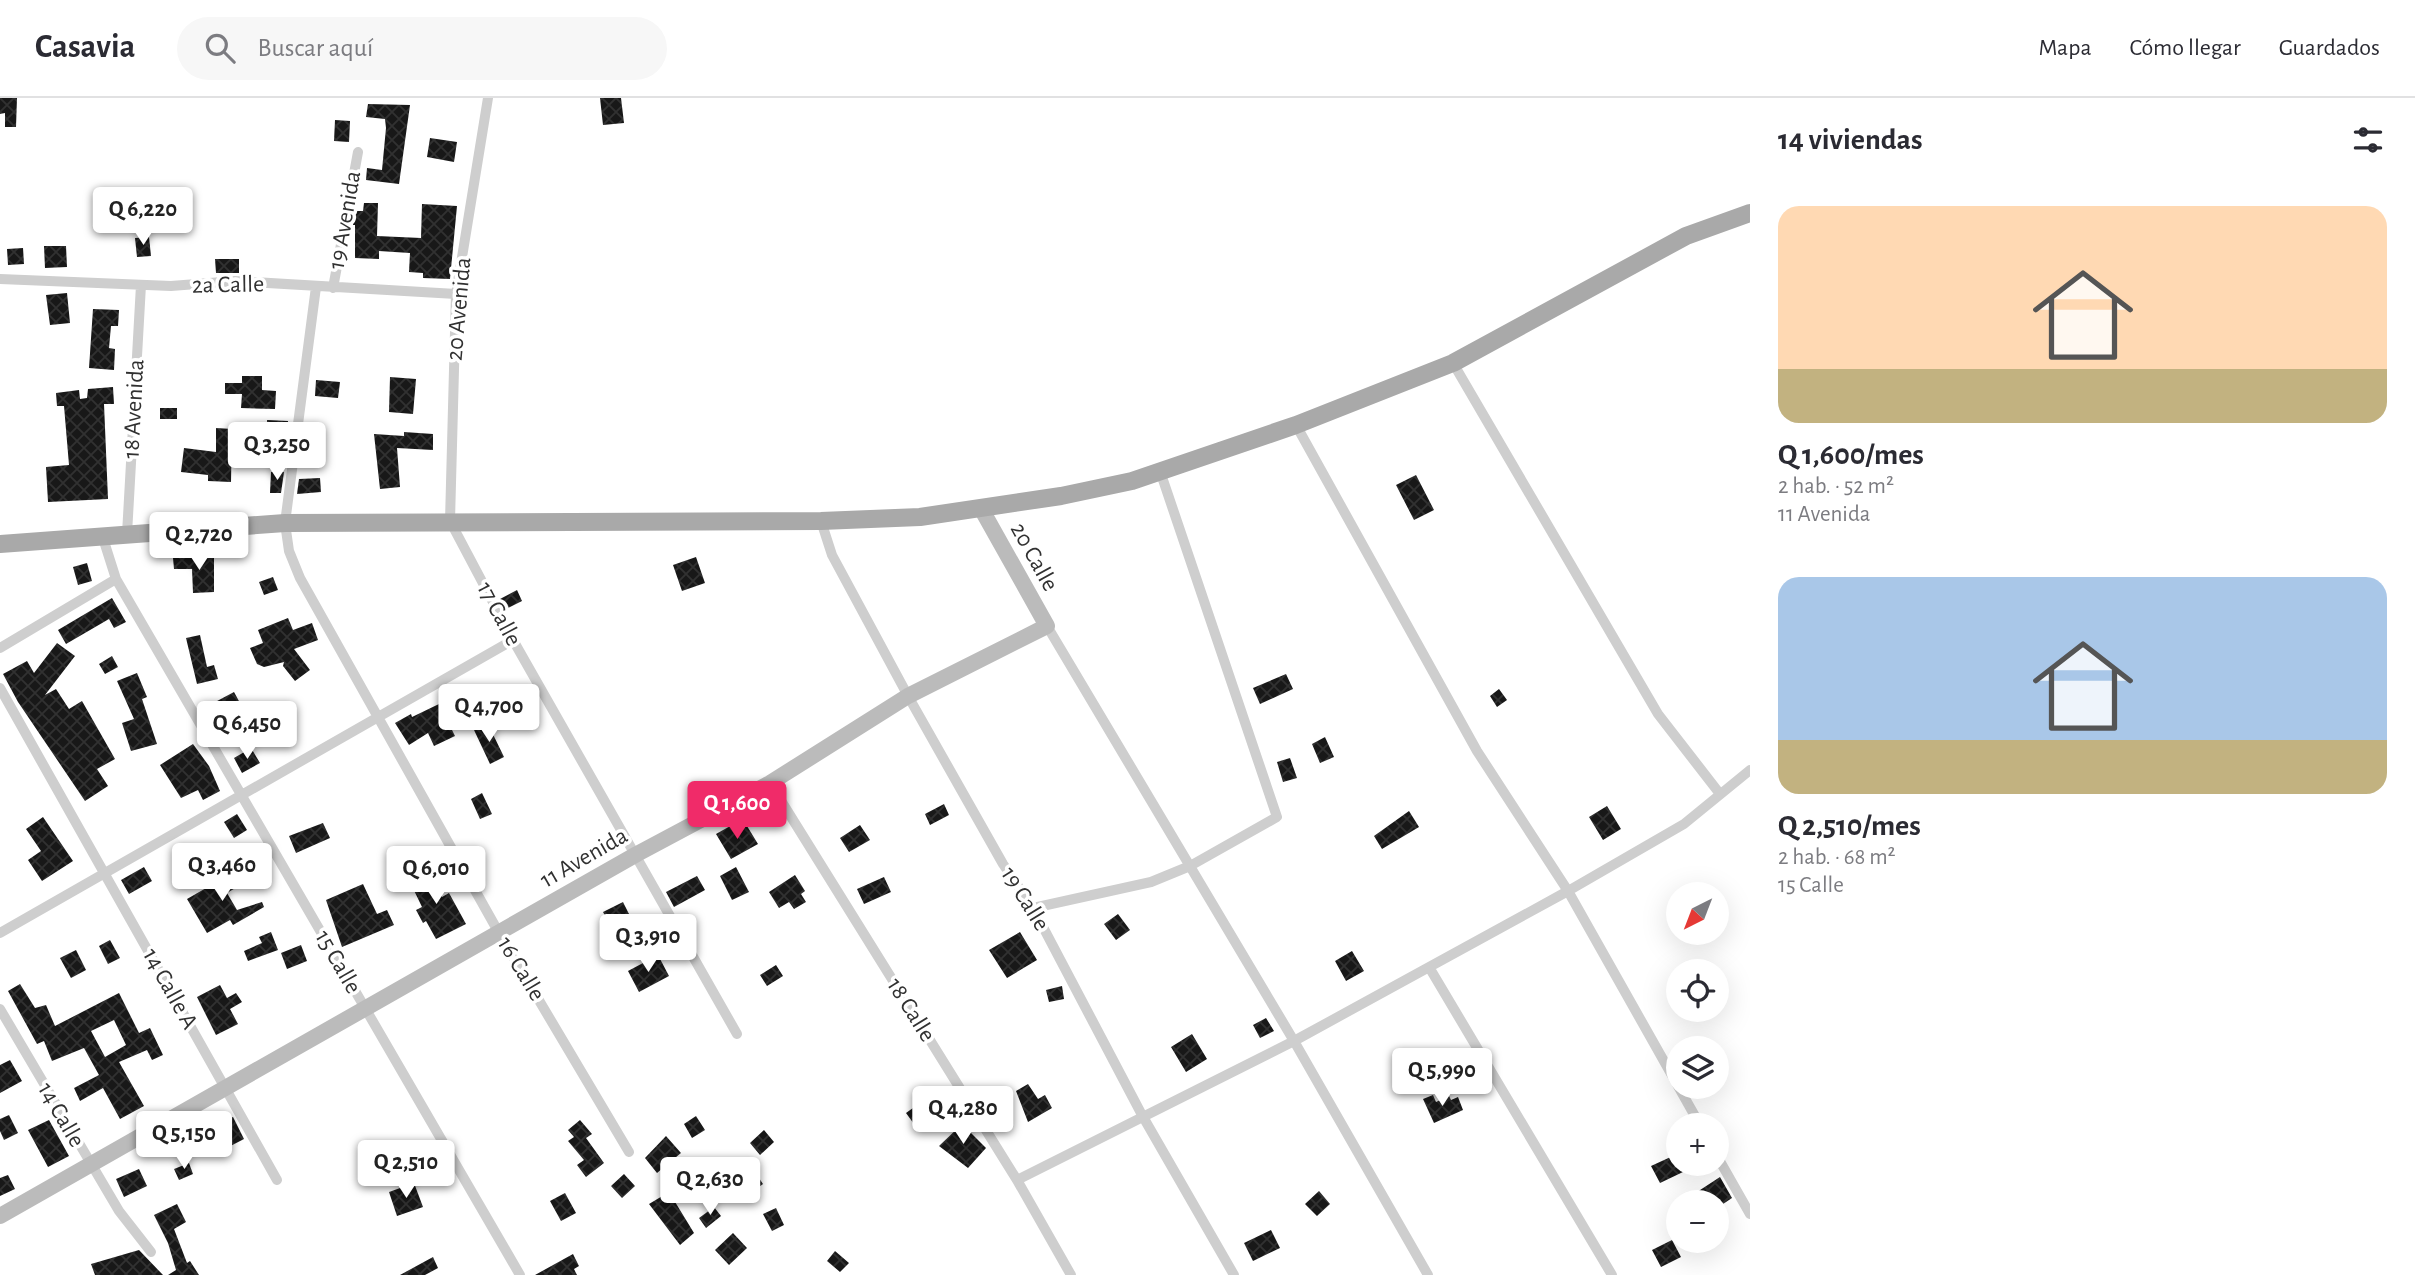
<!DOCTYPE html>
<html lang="es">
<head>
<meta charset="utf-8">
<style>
  :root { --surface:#fff; --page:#f7f7f7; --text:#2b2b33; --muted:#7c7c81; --line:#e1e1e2; --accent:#f02b69 }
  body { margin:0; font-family:"Alegreya Sans",sans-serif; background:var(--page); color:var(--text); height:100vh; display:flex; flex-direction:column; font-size:26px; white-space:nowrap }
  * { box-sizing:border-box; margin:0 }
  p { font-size:23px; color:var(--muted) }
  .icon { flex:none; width:38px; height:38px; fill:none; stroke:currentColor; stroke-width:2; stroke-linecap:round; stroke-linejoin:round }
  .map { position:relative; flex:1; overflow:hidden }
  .details { display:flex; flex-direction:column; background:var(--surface); width:665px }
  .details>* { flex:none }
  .needle { width:46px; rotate:222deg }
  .controls { position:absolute; left:1666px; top:784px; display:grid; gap:14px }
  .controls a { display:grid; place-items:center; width:63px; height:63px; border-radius:50%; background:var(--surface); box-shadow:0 7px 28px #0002; font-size:35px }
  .price { position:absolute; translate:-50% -60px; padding:0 16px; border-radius:7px; background:#fff; color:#222; font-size:23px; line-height:46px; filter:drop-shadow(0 2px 4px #0008) }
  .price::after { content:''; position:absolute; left:50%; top:42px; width:21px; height:16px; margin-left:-10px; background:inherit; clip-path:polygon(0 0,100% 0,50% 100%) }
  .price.on { background:var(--accent); color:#fff }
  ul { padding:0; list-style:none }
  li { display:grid; align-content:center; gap:14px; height:371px; padding:0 28px }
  li span { display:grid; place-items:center; height:217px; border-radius:21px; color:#555 }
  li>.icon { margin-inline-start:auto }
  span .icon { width:126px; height:126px; fill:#fffc; stroke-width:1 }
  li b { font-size:30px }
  h2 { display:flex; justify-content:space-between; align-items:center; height:84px; padding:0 28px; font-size:30px }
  header { display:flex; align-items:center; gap:42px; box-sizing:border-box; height:98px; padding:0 35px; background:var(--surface); border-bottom:2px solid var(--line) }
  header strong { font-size:33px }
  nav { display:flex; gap:38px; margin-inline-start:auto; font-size:24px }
  .search { width:490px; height:63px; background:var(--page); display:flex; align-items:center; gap:18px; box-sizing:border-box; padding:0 24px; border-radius:38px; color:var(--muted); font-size:26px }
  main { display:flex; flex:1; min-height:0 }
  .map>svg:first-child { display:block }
  .building { fill:url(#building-cross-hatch); fill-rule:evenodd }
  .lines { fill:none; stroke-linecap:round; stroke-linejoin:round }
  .street { stroke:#cecece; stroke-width:10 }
  .secondary { stroke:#bbb; stroke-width:16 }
  .primary { stroke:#a9a9a9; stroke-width:18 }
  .labels { text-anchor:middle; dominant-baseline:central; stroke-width:7; stroke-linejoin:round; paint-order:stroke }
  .street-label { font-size:24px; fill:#313131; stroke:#fff }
</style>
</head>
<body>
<header>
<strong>Casavia</strong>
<div class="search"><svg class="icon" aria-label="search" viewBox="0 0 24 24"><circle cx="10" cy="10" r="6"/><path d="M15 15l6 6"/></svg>Buscar aquí</div>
<nav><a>Mapa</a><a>Cómo llegar</a><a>Guardados</a></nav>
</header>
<main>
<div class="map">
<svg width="1750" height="1177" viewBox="0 0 1750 1177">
  <defs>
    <pattern id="building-cross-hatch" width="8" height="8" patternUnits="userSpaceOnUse" patternTransform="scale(1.75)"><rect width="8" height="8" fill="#181818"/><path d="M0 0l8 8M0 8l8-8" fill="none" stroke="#313131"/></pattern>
  </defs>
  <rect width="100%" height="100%" fill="#fff"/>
  <path class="building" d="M0,0H17L16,29H5V15L0,16Z
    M600,0H621L624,25L603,27Z
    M368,6L410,7L399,86L366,82L367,70L382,72L386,30L385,21L366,19Z
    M335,22L350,23L349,44L334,43Z
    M430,40L457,44L454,64L427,59Z
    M364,105H378L377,138L421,140L422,106L457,108L450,181L423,180V175L409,174L410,155L379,153V161L355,160V127H353L355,113H363Z
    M149,139L151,158L137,159L135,140Z
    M44,148H66L67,169L45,170Z
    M23,150L24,166L8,167L7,151Z
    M215,161H239V175H216Z
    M67,195L70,225L50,227L46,197Z
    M93,211L119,212L118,228H111L109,250L115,251L114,272L89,270Z
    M242,278H262V292L276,293L275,311L241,310L242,296H225V285H242Z
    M390,279L416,281L413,316L389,314Z
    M316,282L340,284L338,300L315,298Z
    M113,289L114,306H104L108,401L48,404L46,369L69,367L64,308H57L56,295L79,292L80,301L87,300L88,291Z
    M160,310H177V321H160Z
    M267,322L288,323L287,340H267Z
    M216,330L232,331L231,384L208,383V377L181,374L184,350L216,354Z
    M404,334L433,336V352L397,350L400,389L380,391L374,336L404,338Z
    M271,374H284L281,395H270Z
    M1416,377L1434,412L1414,422L1396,387Z
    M320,380L321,394L297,396L299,381Z
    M214,458V494L193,495L192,471H174L173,460Z
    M696,459L705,485L682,493L673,467Z
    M87,465L92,483L78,487L73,469Z
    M273,479L278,492L264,497L259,484Z
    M517,492L522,503L506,511L500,501Z
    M112,500L126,524L114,530L109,521L66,546L58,532Z
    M288,520L293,532L312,525L318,542L294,551L310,572L295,583L283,568L284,564L264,569L257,566L250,550L263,545L258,532Z
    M200,537L207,569L214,567L218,581L197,586L186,540Z
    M57,545L75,558L45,597L56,591L69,611L82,603L115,661L97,671L108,688L85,703L18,604L3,576L27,563L34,575Z
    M112,558L118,569L105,576L99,566Z
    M137,575L147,599L142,601L157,646L131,653L122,625L134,621L117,583Z
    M1286,576L1293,591L1260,606L1253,590Z
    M1499,591L1507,602L1497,609L1490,598Z
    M234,594L246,616L226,626L213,628L204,610Z
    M439,606L455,638L434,648L428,635L409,647L395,625L411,616L412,619Z
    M488,626L504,659L490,666L474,632Z
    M1325,639L1334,659L1320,665L1312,646Z
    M193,646L209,668L220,693L203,702L198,692L181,700L160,667Z
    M251,650L260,665L242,675L234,660Z
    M1290,660L1297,680L1283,684L1277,664Z
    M482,695L492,716L480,721L471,701Z
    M944,706L949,717L930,727L925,716Z
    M1607,708L1621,731L1603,742L1589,719Z
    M1409,713L1419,729L1382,751L1374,738Z
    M237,716L247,732L234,740L224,724Z
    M43,719L73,763L42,783L28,762L41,753L26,731Z
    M323,725L330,740L296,755L289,738Z
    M732,727L736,734L747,728L758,746L731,761L716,736Z
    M860,727L870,742L849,754L840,740Z
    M185,758L191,771L180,776L174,763Z
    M144,769L152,783L129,796L121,782Z
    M253,769L257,777L227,795L237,812L262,804L264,809L233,827L230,822L207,835L187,801L220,782L221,785Z
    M736,769L749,794L732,802L720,778Z
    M429,772L442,799L449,795L466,826L436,841L426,823L423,825L416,812L422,809L409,782Z
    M795,777L805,793L801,796L806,804L794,811L789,804L779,810L769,794Z
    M697,778L705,792L674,809L666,794Z
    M884,779L891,794L864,806L857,791Z
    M363,786L377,816L387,812L394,827L342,849L326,802Z
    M623,804L630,818L611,829L603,814Z
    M1118,816L1130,832L1116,842L1104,826Z
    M271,834L278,852L248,863L244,853L262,845L259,839Z
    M1020,834L1037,862L1007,880L989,852Z
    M671,836L680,851L662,860L655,844Z
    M110,842L120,860L108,866L99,848Z
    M301,847L307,863L287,871L281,855Z
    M76,852L86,872L71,880L60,860Z
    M1352,853L1364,873L1346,883L1335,863Z
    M658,857L669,878L639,894L628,873Z
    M776,867L783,878L767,888L760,877Z
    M20,886L35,910L46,907L55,928L119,895L139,935L150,930L163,957L152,962L147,952L119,964L144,1008L120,1021L103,990L80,1003L74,990L99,977L84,950L52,963L44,943L37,946L8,893ZM114,922L126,947L105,959L91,933Z
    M220,887L227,900L236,895L242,904L230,911L238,926L216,937L197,899Z
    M1062,888L1064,901L1049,904L1046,892Z
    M1266,920L1274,933L1260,940L1253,927Z
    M1192,936L1207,961L1186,974L1171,949Z
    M10,962L22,983L0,995V967Z
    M1028,986L1038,1001L1045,997L1052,1010L1028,1024L1016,993Z
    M1433,997L1436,1004L1449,998L1451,1002L1458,999L1463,1012L1434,1025L1423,1001Z
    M924,1002L938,1021L919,1033L906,1015Z
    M9,1017L18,1035L4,1042L0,1033V1021Z
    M696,1018L705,1032L692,1040L684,1026Z
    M233,1019L244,1041L213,1057L202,1035Z
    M49,1022L69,1058L48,1069L28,1032Z
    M580,1022L592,1036L586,1040L604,1065L586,1079L577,1067L584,1062L568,1043L574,1039L568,1032Z
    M962,1026L986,1050L968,1070L939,1048Z
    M764,1032L774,1044L760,1057L750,1045Z
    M666,1038L681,1055L657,1075L645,1060Z
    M1675,1057L1683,1074L1660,1085L1651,1068Z
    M189,1065L193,1076L179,1082L174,1071Z
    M139,1071L147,1088L124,1099L116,1081Z
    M624,1076L635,1088L622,1100L611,1088Z
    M8,1077L15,1091L0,1098V1080Z
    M757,1077L763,1086L748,1097L741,1087Z
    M1720,1079L1732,1100L1717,1110V1104H1704L1697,1094Z
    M414,1085L423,1109L397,1118L389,1094Z
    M1319,1093L1330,1106L1317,1118L1305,1106Z
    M669,1094L694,1135L680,1147L649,1106Z
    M565,1095L576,1115L561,1123L550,1103Z
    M177,1106L186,1124L174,1131L187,1165L190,1163L199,1177H168L176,1172L168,1145L154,1117Z
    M714,1109L721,1118L706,1130L699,1120Z
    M776,1110L784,1127L772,1133L763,1116Z
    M1271,1132L1280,1150L1253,1163L1244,1145Z
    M733,1135L747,1150L729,1167L715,1152Z
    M1672,1142L1681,1159L1661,1169L1652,1152Z
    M139,1152L163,1177H95L91,1166Z
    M835,1153L849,1165L840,1174L827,1163Z
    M573,1156L579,1168L574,1171L577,1177H535Z
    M433,1159L438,1170L425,1177H400Z"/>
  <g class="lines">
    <path class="street" d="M488,0L456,196L450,423L513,542L737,936
      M0,181L171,188L235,183L456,196
      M316,189L285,425L289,453L300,480L499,835L629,1054
      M333,190L358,54
      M1453,265L1658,616L1720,696
      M1296,327L1477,653L1568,793L1700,1027
      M821,423L832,457L908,598L1003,766L1033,810L1142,1017L1234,1177
      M127,436L141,187
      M102,437L116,481L520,1177
      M1047,528L1294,943L1428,1177
      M0,550L116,481
      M0,590L277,1082
      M770,685L1017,1082L1071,1177
      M1033,810L1151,784L1190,768L1277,719L1160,373
      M0,835L513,542
      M1429,869L1612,1177
      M0,911L119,1113L151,1154
      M1717,1058L1750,1116
      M1017,1082L1294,943L1568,793L1684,726L1750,672"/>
    <path class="secondary" d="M0,1118L637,756L770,685L908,598L1047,528L982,412"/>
    <path class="primary" d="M0,446L285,425L821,423L920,419L1061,398L1132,383L1296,327L1453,265L1686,138L1750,115"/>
  </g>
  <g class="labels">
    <g class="street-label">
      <text transform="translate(345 122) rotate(-80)">19 Avenida</text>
      <text transform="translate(228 187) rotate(-1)">2a Calle</text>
      <text transform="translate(459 211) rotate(-85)">20 Avenida</text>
      <text transform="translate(134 311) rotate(-87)">18 Avenida</text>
      <text transform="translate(1034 459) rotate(61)">20 Calle</text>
      <text transform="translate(499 516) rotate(62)">17 Calle</text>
      <text transform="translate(584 760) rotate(-30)">11 Avenida</text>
      <text transform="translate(1025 801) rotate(58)">19 Calle</text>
      <text transform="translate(338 864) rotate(60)">15 Calle</text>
      <text transform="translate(521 871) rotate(59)">16 Calle</text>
      <text transform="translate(170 891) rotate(61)">14 Calle A</text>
      <text transform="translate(911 912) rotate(58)">18 Calle</text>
      <text transform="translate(61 1017) rotate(60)">14 Calle</text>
    </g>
  </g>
</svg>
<div class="controls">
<a><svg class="needle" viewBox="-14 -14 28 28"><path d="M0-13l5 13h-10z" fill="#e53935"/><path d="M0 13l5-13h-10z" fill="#7c7c81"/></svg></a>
<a><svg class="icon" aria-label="locate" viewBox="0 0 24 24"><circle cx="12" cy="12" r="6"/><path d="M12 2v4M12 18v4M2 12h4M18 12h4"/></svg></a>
<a><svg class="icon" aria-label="layers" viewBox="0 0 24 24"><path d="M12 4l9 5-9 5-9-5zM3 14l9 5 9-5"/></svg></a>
<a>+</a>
<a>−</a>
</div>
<b class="price" style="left:143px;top:149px">Q 6,220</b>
<b class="price" style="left:277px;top:384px">Q 3,250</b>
<b class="price" style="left:199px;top:474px">Q 2,720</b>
<b class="price" style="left:489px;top:646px">Q 4,700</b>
<b class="price" style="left:247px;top:663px">Q 6,450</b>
<b class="price on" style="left:737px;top:743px">Q 1,600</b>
<b class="price" style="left:222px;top:805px">Q 3,460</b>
<b class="price" style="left:436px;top:808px">Q 6,010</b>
<b class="price" style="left:648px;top:876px">Q 3,910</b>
<b class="price" style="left:1442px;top:1010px">Q 5,990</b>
<b class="price" style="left:963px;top:1048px">Q 4,280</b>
<b class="price" style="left:184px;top:1073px">Q 5,150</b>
<b class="price" style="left:406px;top:1102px">Q 2,510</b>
<b class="price" style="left:710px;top:1119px">Q 2,630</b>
</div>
<section class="details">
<h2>14 viviendas<svg class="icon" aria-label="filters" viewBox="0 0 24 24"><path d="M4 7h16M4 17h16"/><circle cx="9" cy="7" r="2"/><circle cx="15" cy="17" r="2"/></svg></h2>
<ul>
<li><span style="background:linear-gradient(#ffd9b3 75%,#c2b280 0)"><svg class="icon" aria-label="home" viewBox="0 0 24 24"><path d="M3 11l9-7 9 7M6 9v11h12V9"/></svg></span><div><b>Q 1,600/mes</b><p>2 hab. · 52 m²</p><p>11 Avenida</p></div></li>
<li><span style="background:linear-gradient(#a9c7e8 75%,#c2b280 0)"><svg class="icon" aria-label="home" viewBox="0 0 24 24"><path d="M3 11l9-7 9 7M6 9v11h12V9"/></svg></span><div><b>Q 2,510/mes</b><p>2 hab. · 68 m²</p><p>15 Calle</p></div></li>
</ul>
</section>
</main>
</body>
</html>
